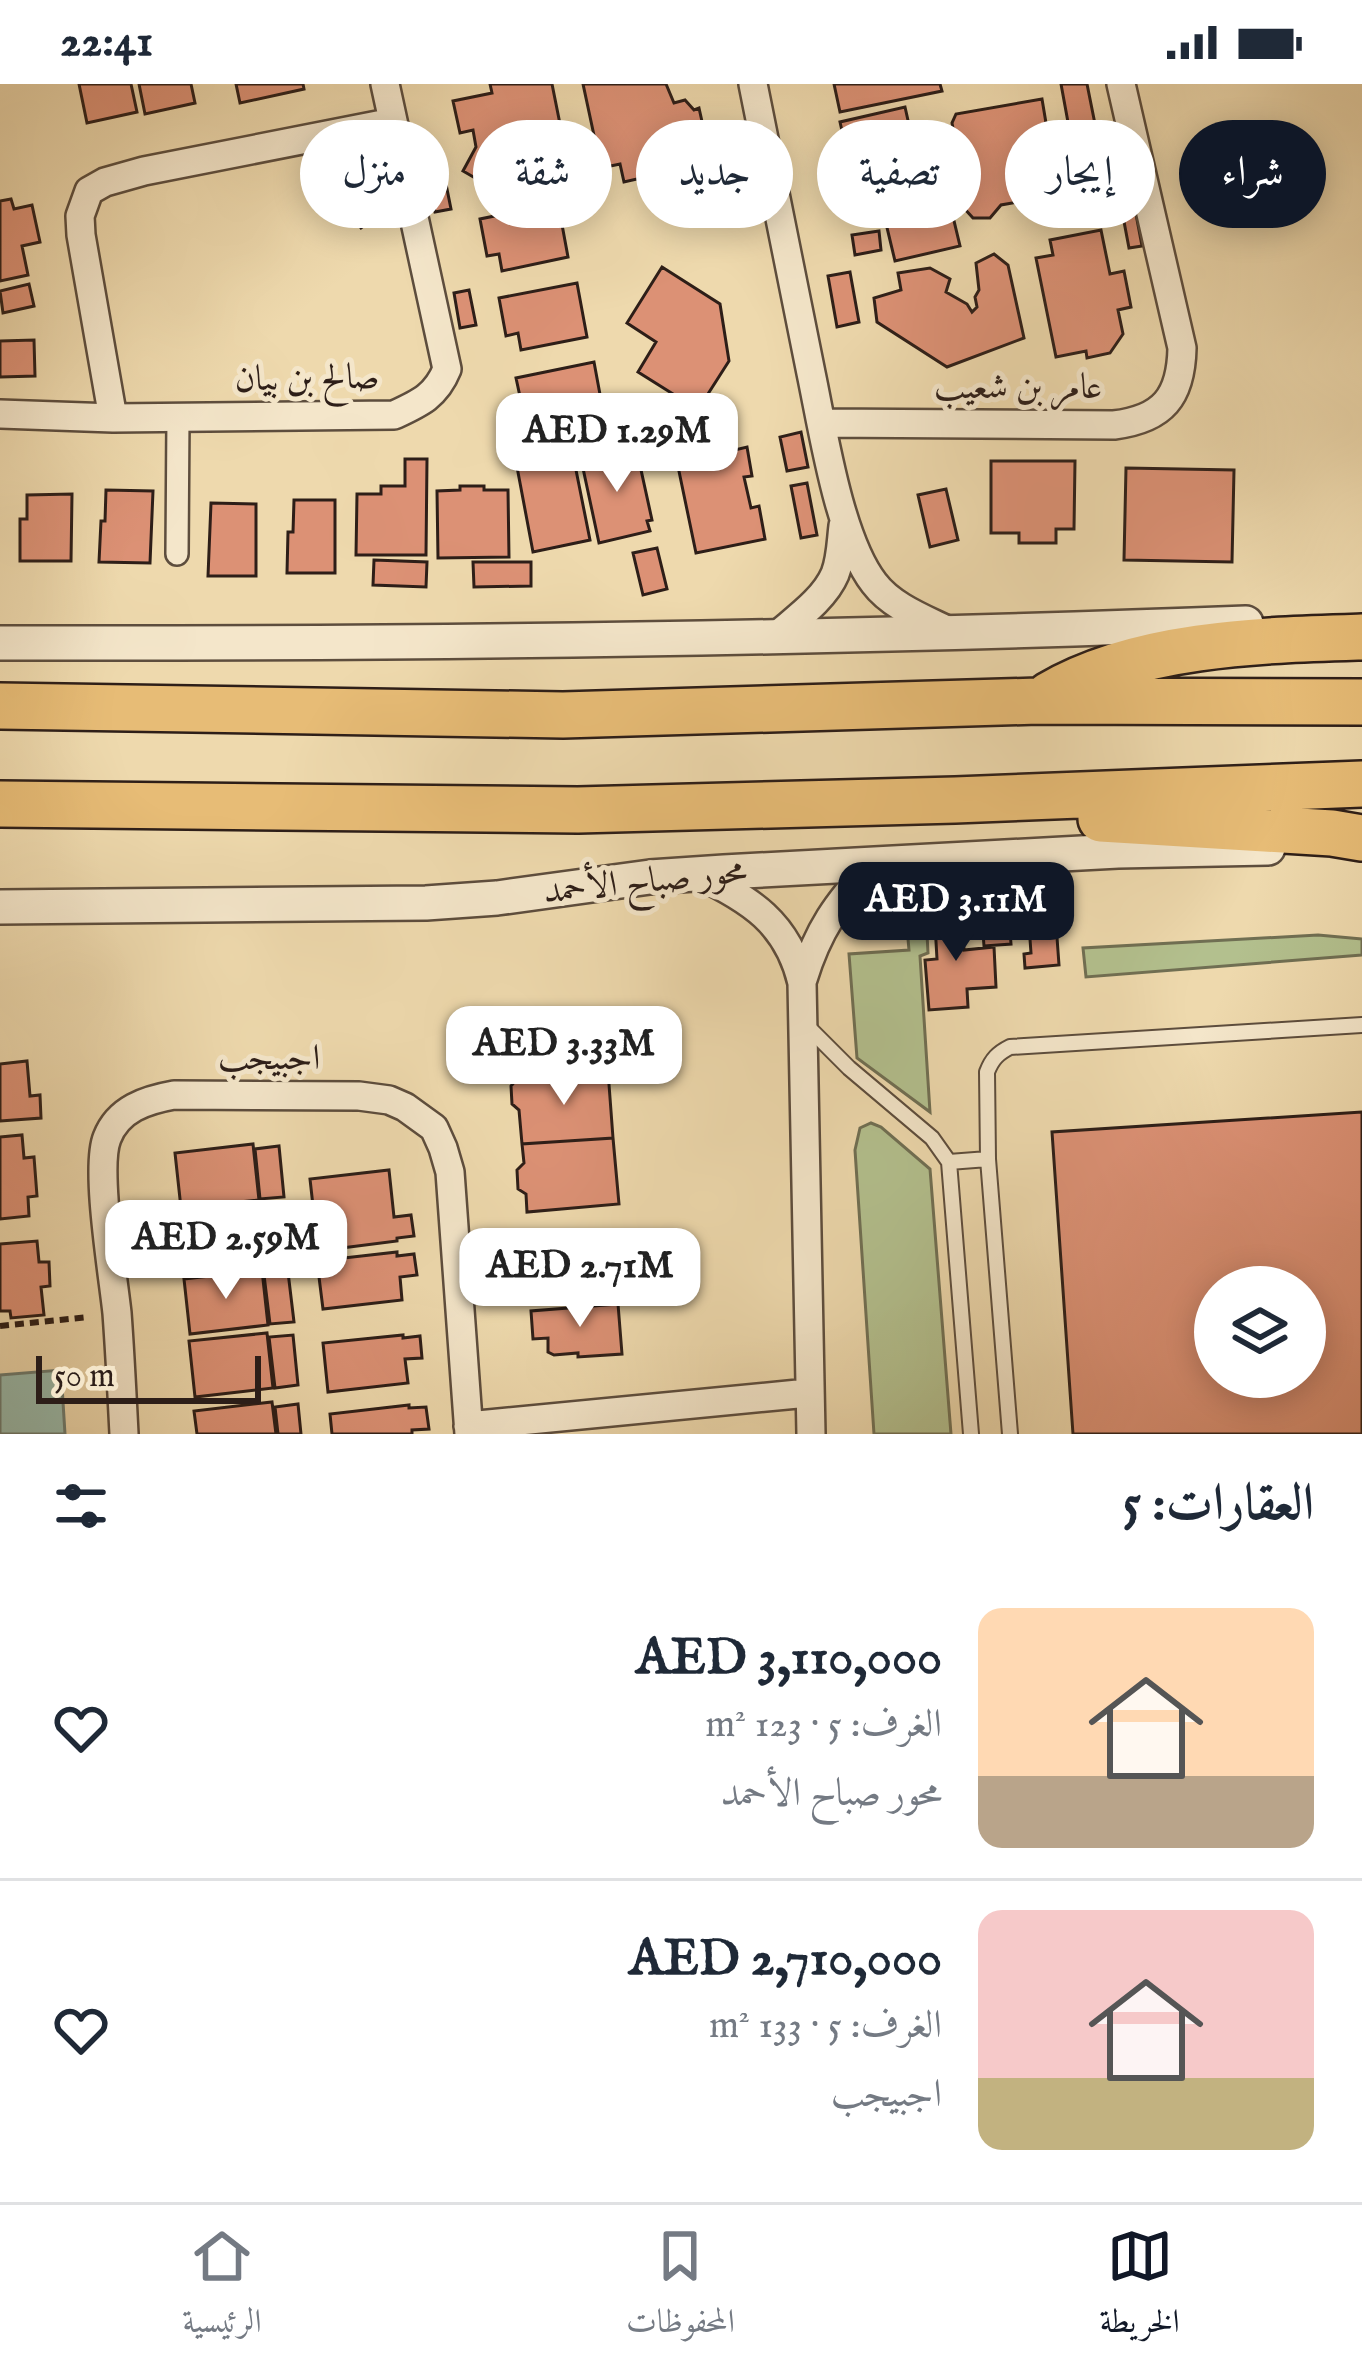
<!DOCTYPE html>
<html lang="ar">
<head>
<meta charset="utf-8">
<style>
  :root { --surface:#fff; --page:#f2f2f3; --text:#1f2937; --muted:#747a83; --line:#e0e1e3; --accent:#111827 }
  body { margin:0; font-family:"IM FELL English",Amiri,serif; background:var(--page); color:var(--text); direction:rtl; height:100vh; display:flex; flex-direction:column; font-size:45px; white-space:nowrap }
  * { box-sizing:border-box; margin:0 }
  p { font-size:39px; color:var(--muted) }
  .icon { flex:none; width:66px; height:66px; fill:none; stroke:currentColor; stroke-width:2; stroke-linecap:round; stroke-linejoin:round }
  .map { position:relative; height:1350px; overflow:hidden; direction:ltr }
  .side { display:flex; flex-direction:column; background:var(--surface); flex:1 }
  .side>* { flex:none }
  .guide { position:absolute; left:36px; top:36px; width:1290px; height:108px; direction:rtl; display:flex; gap:24px }
  .controls { position:absolute; left:1194px; top:1182px; display:grid; gap:24px }
  .controls a { display:grid; place-items:center; width:132px; height:132px; border-radius:50%; background:var(--surface); box-shadow:0 6px 30px #0003; font-size:60px }
  .scale { position:absolute; left:36px; bottom:30px; width:225px; box-sizing:border-box; padding-left:12px; border:6px solid #2d1e18; border-top:0; font-size:33px; line-height:42px; white-space:nowrap; color:#2d1e18; -webkit-text-stroke:9px #f4e6ca; paint-order:stroke }
  .price { position:absolute; translate:-50% -102px; padding:0 27px; border-radius:24px; background:#fff; color:#222; font-size:39px; line-height:78px; filter:drop-shadow(0 3px 6px #0008) }
  .price::after { content:''; position:absolute; left:50%; top:72px; width:36px; height:27px; margin-left:-18px; background:inherit; clip-path:polygon(0 0,100% 0,50% 100%) }
  .price.active { background:var(--accent); color:#fff }
  ul { padding:0; list-style:none }
  li { display:flex; align-items:center; gap:36px; height:300px; padding:0 48px }
  li+li { border-top:3px solid var(--line) }
  li span { display:grid; place-items:center; flex:none; width:336px; height:240px; border-radius:24px; color:#555 }
  li>.icon { margin-inline-start:auto }
  span .icon { width:144px; height:144px; fill:#fffc; stroke-width:1 }
  li b { font-size:51px }
  h2 { display:flex; justify-content:space-between; align-items:center; height:144px; padding:0 48px; font-size:51px }
  .pill { padding:0 42px; border-radius:54px; background:var(--surface); box-shadow:0 6px 30px #0003; font-size:42px; line-height:108px }
  .pill.active { background:var(--accent); color:#fff }
  .status { display:flex; justify-content:space-between; align-items:center; height:84px; padding:0 60px; background:var(--surface); direction:ltr }
  .status svg { height:33px; fill:currentColor }
  .dock { display:flex; justify-content:space-around; align-items:center; height:168px; border-top:3px solid var(--line); background:var(--surface); font-size:33px; color:var(--muted) }
  .dock a { display:grid; justify-items:center; gap:6px }
  .dock .active { color:var(--accent) }
  .map>svg:first-child { display:block }
  .green { fill:#b3c08e; stroke:#706f53; stroke-width:3 }
  .water { fill:#99baab; stroke:#6e7c70; stroke-width:3 }
  .building { fill:#dc9175; stroke:#2d1e18; stroke-width:3; fill-rule:evenodd }
  .lines { fill:none; stroke-linecap:round; stroke-linejoin:round }
  .service-casing { stroke:#5d4d3d; stroke-width:18 }
  .pedestrian-casing { stroke:#5d4d3d; stroke-width:26 }
  .minor-casing { stroke:#5d4d3d; stroke-width:32 }
  .tertiary-casing { stroke:#5d4d3d; stroke-width:38 }
  .trunk-casing { stroke:#2d1e18; stroke-width:50 }
  .path { stroke:#2d1e18; stroke-width:6; stroke-dasharray:9 6; stroke-linecap:butt }
  .service { stroke:#f4e6ca; stroke-width:14 }
  .pedestrian { stroke:#f4e6ca; stroke-width:21 }
  .minor { stroke:#f4e6ca; stroke-width:27 }
  .tertiary { stroke:#f4e6ca; stroke-width:33 }
  .trunk { stroke:#e7bc76; stroke-width:45 }
  .labels { text-anchor:middle; dominant-baseline:central; stroke-width:10; stroke-linejoin:round; paint-order:stroke }
  .street-label { font-size:36px; fill:#2d1e18; stroke:#f4e6ca }
</style>
</head>
<body>
<div class="status"><b>22:41</b><svg viewBox="0 0 49 12"><path d="M0 12V9h3v3zM5 12V6h3v6zM10 12V3h3v9zM15 12V0h3v12zM26 1h20v11H26zM47 4h2v5h-2z"/></svg></div>
<div class="map">
<svg width="1362" height="1350" viewBox="0 0 1362 1350">
  <rect width="100%" height="100%" fill="#eed9ad"/>
  <filter id="stains"><feTurbulence type="fractalNoise" baseFrequency=".00167" numOctaves="4"/><feColorMatrix values="0 0 0 0 .2 0 0 0 0 .09 0 0 0 0 .02 0 0 0 .5 -.17"/></filter>
  <radialGradient id="worn" r=".72"><stop offset=".6" stop-color="#630" stop-opacity="0"/><stop offset="1" stop-color="#630" stop-opacity=".3"/></radialGradient>
  <path class="green" d="M926,831L928,869L920,872L930,1028L857,974L849,870L909,866L906,832Z
    M1318,851L1362,855V871L1086,893L1083,864Z
    M871,1039L881,1043L930,1085L951,1350H874L855,1066L860,1044Z"/>
  <path class="water" d="M61,1286L65,1350H0V1291Z"/>
  <path class="building" d="M79,0H131L137,28L87,39Z
    M139,0H191L195,19L145,30Z
    M236,0H303L304,5L240,19Z
    M490,0H552L565,65L503,78L489,102L463,87L476,63L473,46L460,49L453,17L492,9Z
    M583,0H666L674,19L685,16L694,26L699,24L711,78L624,98L620,80L601,84Z
    M834,0H940L942,7L840,28Z
    M1061,0H1087L1098,55L1072,60Z
    M1042,15L1058,111L1001,121L990,134H973L962,122V110L966,103L955,105L946,84L951,79L949,71L958,70L952,39L956,30Z
    M905,23L916,72L851,87L840,38Z
    M440,70L451,125L435,128L424,73Z
    M353,91L381,128L361,144L332,107Z
    M11,115L14,125L32,121L40,158L22,162L28,191L0,197V117Z
    M949,116L960,162L895,177L884,131Z
    M558,119L568,173L502,187L499,170L487,172L480,135Z
    M1135,125L1142,162L1129,164L1122,127Z
    M1101,146L1110,190L1124,187L1131,223L1118,226L1123,250L1110,269L1087,274L1086,267L1056,273L1036,174L1053,171L1050,156Z
    M879,147L881,166L855,171L852,151Z
    M994,170L1008,181L1024,254L947,283L877,238L874,214L901,206L898,189L930,184L950,195L946,208L967,220L972,228L977,223L975,213L979,206L976,179Z
    M662,183L720,220L729,277L699,324L701,333L643,345L637,317L673,310L638,288L656,258L627,239Z
    M850,188L859,238L837,243L828,192Z
    M577,199L587,253L521,266L518,249L506,252L499,214Z
    M29,200L34,222L3,229L0,207Z
    M469,206L476,241L460,244L454,209Z
    M34,256L35,292L0,293V257Z
    M594,278L604,332L538,346L535,328L524,331L516,294Z
    M728,332L735,366L747,363L752,392L744,393L751,424L759,422L765,455L696,469L670,344Z
    M801,348L808,383L787,387L780,353Z
    M636,363L652,436L647,437L650,447L599,459L581,375Z
    M573,371L590,456L533,468L517,383Z
    M405,375H427L426,471H356L357,410H381V402H405Z
    M991,377H1075L1074,445H1056V459H1019V449H991Z
    M1126,384L1234,386L1232,478L1124,476Z
    M807,399L817,451L801,454L791,402Z
    M460,402H484V406H508L509,473L438,474L437,407L460,406Z
    M946,405L958,456L930,463L918,411Z
    M106,406L153,407L150,479L99,478L101,437H105Z
    M72,410L71,477H20V435H27V411Z
    M294,416H335V489H287L288,448H293Z
    M211,419L256,420V492H208Z
    M657,464L667,505L643,511L633,469Z
    M374,476L427,478L426,503L373,501Z
    M473,478H531V502L474,503Z
    M1007,807L1011,860L984,862L980,810Z
    M1054,812L1059,881L1025,884L1024,870L1031,869L1027,814Z
    M961,821L964,866L994,863L996,903L967,905L968,923L929,926L925,876L937,875L934,823Z
    M27,977L30,1012L40,1011L41,1034L0,1037V980Z
    M608,987L613,1054L522,1060L519,1026L512,1020L511,1002L517,995Z
    M1362,1028V1350H1073L1052,1048ZM1215,1203H1305V1293H1215Z
    M22,1051L24,1074L34,1073L37,1112L28,1113L29,1132L0,1135V1053Z
    M613,1054L619,1120L527,1128L526,1110L518,1105L517,1086L524,1079L522,1060Z
    M253,1060L259,1116L181,1124L175,1069Z
    M279,1062L284,1113L260,1115L255,1065Z
    M389,1086L394,1133L411,1131L414,1152L397,1154V1157L318,1167L310,1095Z
    M257,1122L263,1177L185,1186L179,1130Z
    M283,1124L289,1174L265,1177L260,1127Z
    M614,1146L618,1195L531,1204L529,1176L544,1175L542,1161L547,1156L571,1154V1150Z
    M37,1157L39,1178H49L50,1202L41,1203L44,1231L11,1234L10,1227H0V1160Z
    M397,1168V1172L414,1170L417,1191L400,1193L402,1216L323,1225L317,1177Z
    M262,1186L268,1241L190,1250L184,1195Z
    M288,1188L294,1238L270,1240L264,1191Z
    M618,1220L622,1270L578,1273V1269L554,1271L548,1268V1254L533,1255L531,1227Z
    M267,1249L273,1304L195,1313L189,1257Z
    M293,1251L298,1301L275,1304L269,1253Z
    M403,1251V1254L420,1252L422,1274L405,1275L408,1299L328,1308L323,1259Z
    M272,1318L276,1350H197L194,1327Z
    M298,1320L301,1350H278L275,1323Z
    M409,1321V1324L426,1323L429,1345L412,1346V1350H332L330,1330Z"/>
  <g class="lines">
    <defs>
      <path id="service" d="M805,940L849,984L932,1054L949,1078L971,1350
        M949,1078L988,1075
        M1010,1350L988,1075L987,988C992,975 998,969 1010,963L1362,941"/>
      <path id="pedestrian" d="M177,470L178,333"/>
      <path id="minor" d="M753,0C772,96 792,193 811,289C823,346 839,454 874,499C892,523 925,535 951,548
        M0,330L113,334L394,331C420,319 436,312 447,285L385,0
        M113,334L81,151L80,132L89,107L105,98L144,87L393,38
        M821,339L1114,341C1163,335 1181,313 1182,264L1121,0
        M774,554C794,536 824,516 835,490C841,475 841,458 843,442
        M697,790C750,815 788,839 802,899L811,1350
        M803,895C818,846 837,819 872,782
        M468,1342L808,1309
        M124,1350C122,1310 120,1269 117,1229C113,1191 95,1084 107,1054C118,1025 146,1016 174,1011L359,1012L389,1016L405,1023L434,1044L443,1064L450,1088L469,1350"/>
      <path id="tertiary" d="M0,559C416,560 831,555 1246,539
        M0,823L426,819L497,814L650,793L724,788L1118,767L1268,764"/>
      <path id="trunk" d="M1049,611C1137,559 1262,556 1362,553
        M0,622L563,631L1038,617L1362,618
        M0,720L578,726L955,716L1362,700
        M1101,735L1332,749L1362,754"/>
    </defs>
    <use href="#service" class="service-casing"/>
    <use href="#pedestrian" class="pedestrian-casing"/>
    <use href="#minor" class="minor-casing"/>
    <use href="#tertiary" class="tertiary-casing"/>
    <use href="#trunk" class="trunk-casing"/>
    <path class="path" d="M0,1242L89,1233"/>
    <use href="#service" class="service"/>
    <use href="#pedestrian" class="pedestrian"/>
    <use href="#minor" class="minor"/>
    <use href="#tertiary" class="tertiary"/>
    <use href="#trunk" class="trunk"/>
  </g>
  <g class="labels">
    <g class="street-label">
      <text transform="translate(307 295) rotate(-1)">صالح بن بيان</text>
      <text x="1018" y="304">عامر بن شعيب</text>
      <text transform="translate(645 798) rotate(-6)">محور صباح الأحمد</text>
      <text x="269" y="975">اجبيجب</text>
    </g>
  </g>
  <rect width="100%" height="100%" filter="url(#stains)"/>
  <rect width="100%" height="100%" fill="url(#worn)"/>
</svg>
<div class="controls">
<a><svg class="icon" aria-label="layers" viewBox="0 0 24 24"><path d="M12 4l9 5-9 5-9-5zM3 14l9 5 9-5"/></svg></a>
</div>
<div class="scale">50 m</div>
<b class="price" style="left:617px;top:411px">AED 1.29M</b>
<b class="price active" style="left:956px;top:880px">AED 3.11M</b>
<b class="price" style="left:564px;top:1024px">AED 3.33M</b>
<b class="price" style="left:226px;top:1218px">AED 2.59M</b>
<b class="price" style="left:580px;top:1246px">AED 2.71M</b>
<div class="guide">
<a class="pill active">شراء</a>
<a class="pill">إيجار</a>
<a class="pill">تصفية</a>
<a class="pill">جديد</a>
<a class="pill">شقة</a>
<a class="pill">منزل</a>
</div>
</div>
<section class="side">
<h2>العقارات: 5<svg class="icon" aria-label="filters" viewBox="0 0 24 24"><path d="M4 7h16M4 17h16"/><circle cx="9" cy="7" r="2"/><circle cx="15" cy="17" r="2"/></svg></h2>
<ul>
<li><span style="background:linear-gradient(#ffd9b3 70%,#b9a48a 0)"><svg class="icon" aria-label="home" viewBox="0 0 24 24"><path d="M3 11l9-7 9 7M6 9v11h12V9"/></svg></span><div><b>AED 3,110,000</b><p>الغرف: 5 · 123 m²</p><p>محور صباح الأحمد</p></div><svg class="icon" aria-label="heart" viewBox="0 0 24 24"><path d="M12 20l-8-8c-3-5 5-10 8-4 3-6 11-1 8 4z"/></svg></li>
<li><span style="background:linear-gradient(#f6c9c9 70%,#c2b280 0)"><svg class="icon" aria-label="home" viewBox="0 0 24 24"><path d="M3 11l9-7 9 7M6 9v11h12V9"/></svg></span><div><b>AED 2,710,000</b><p>الغرف: 5 · 133 m²</p><p>اجبيجب</p></div><svg class="icon" aria-label="heart" viewBox="0 0 24 24"><path d="M12 20l-8-8c-3-5 5-10 8-4 3-6 11-1 8 4z"/></svg></li>
</ul>
</section>
<nav class="dock">
<a class="active"><svg class="icon" aria-label="map" viewBox="0 0 24 24"><path d="M3 6l6-2 6 2 6-2v14l-6 2-6-2-6 2zM9 4v14M15 6v14"/></svg>الخريطة</a>
<a><svg class="icon" aria-label="saved" viewBox="0 0 24 24"><path d="M7 4h10v16l-5-4-5 4z"/></svg>المحفوظات</a>
<a><svg class="icon" aria-label="home" viewBox="0 0 24 24"><path d="M3 11l9-7 9 7M6 9v11h12V9"/></svg>الرئيسية</a>
</nav>
</body>
</html>
